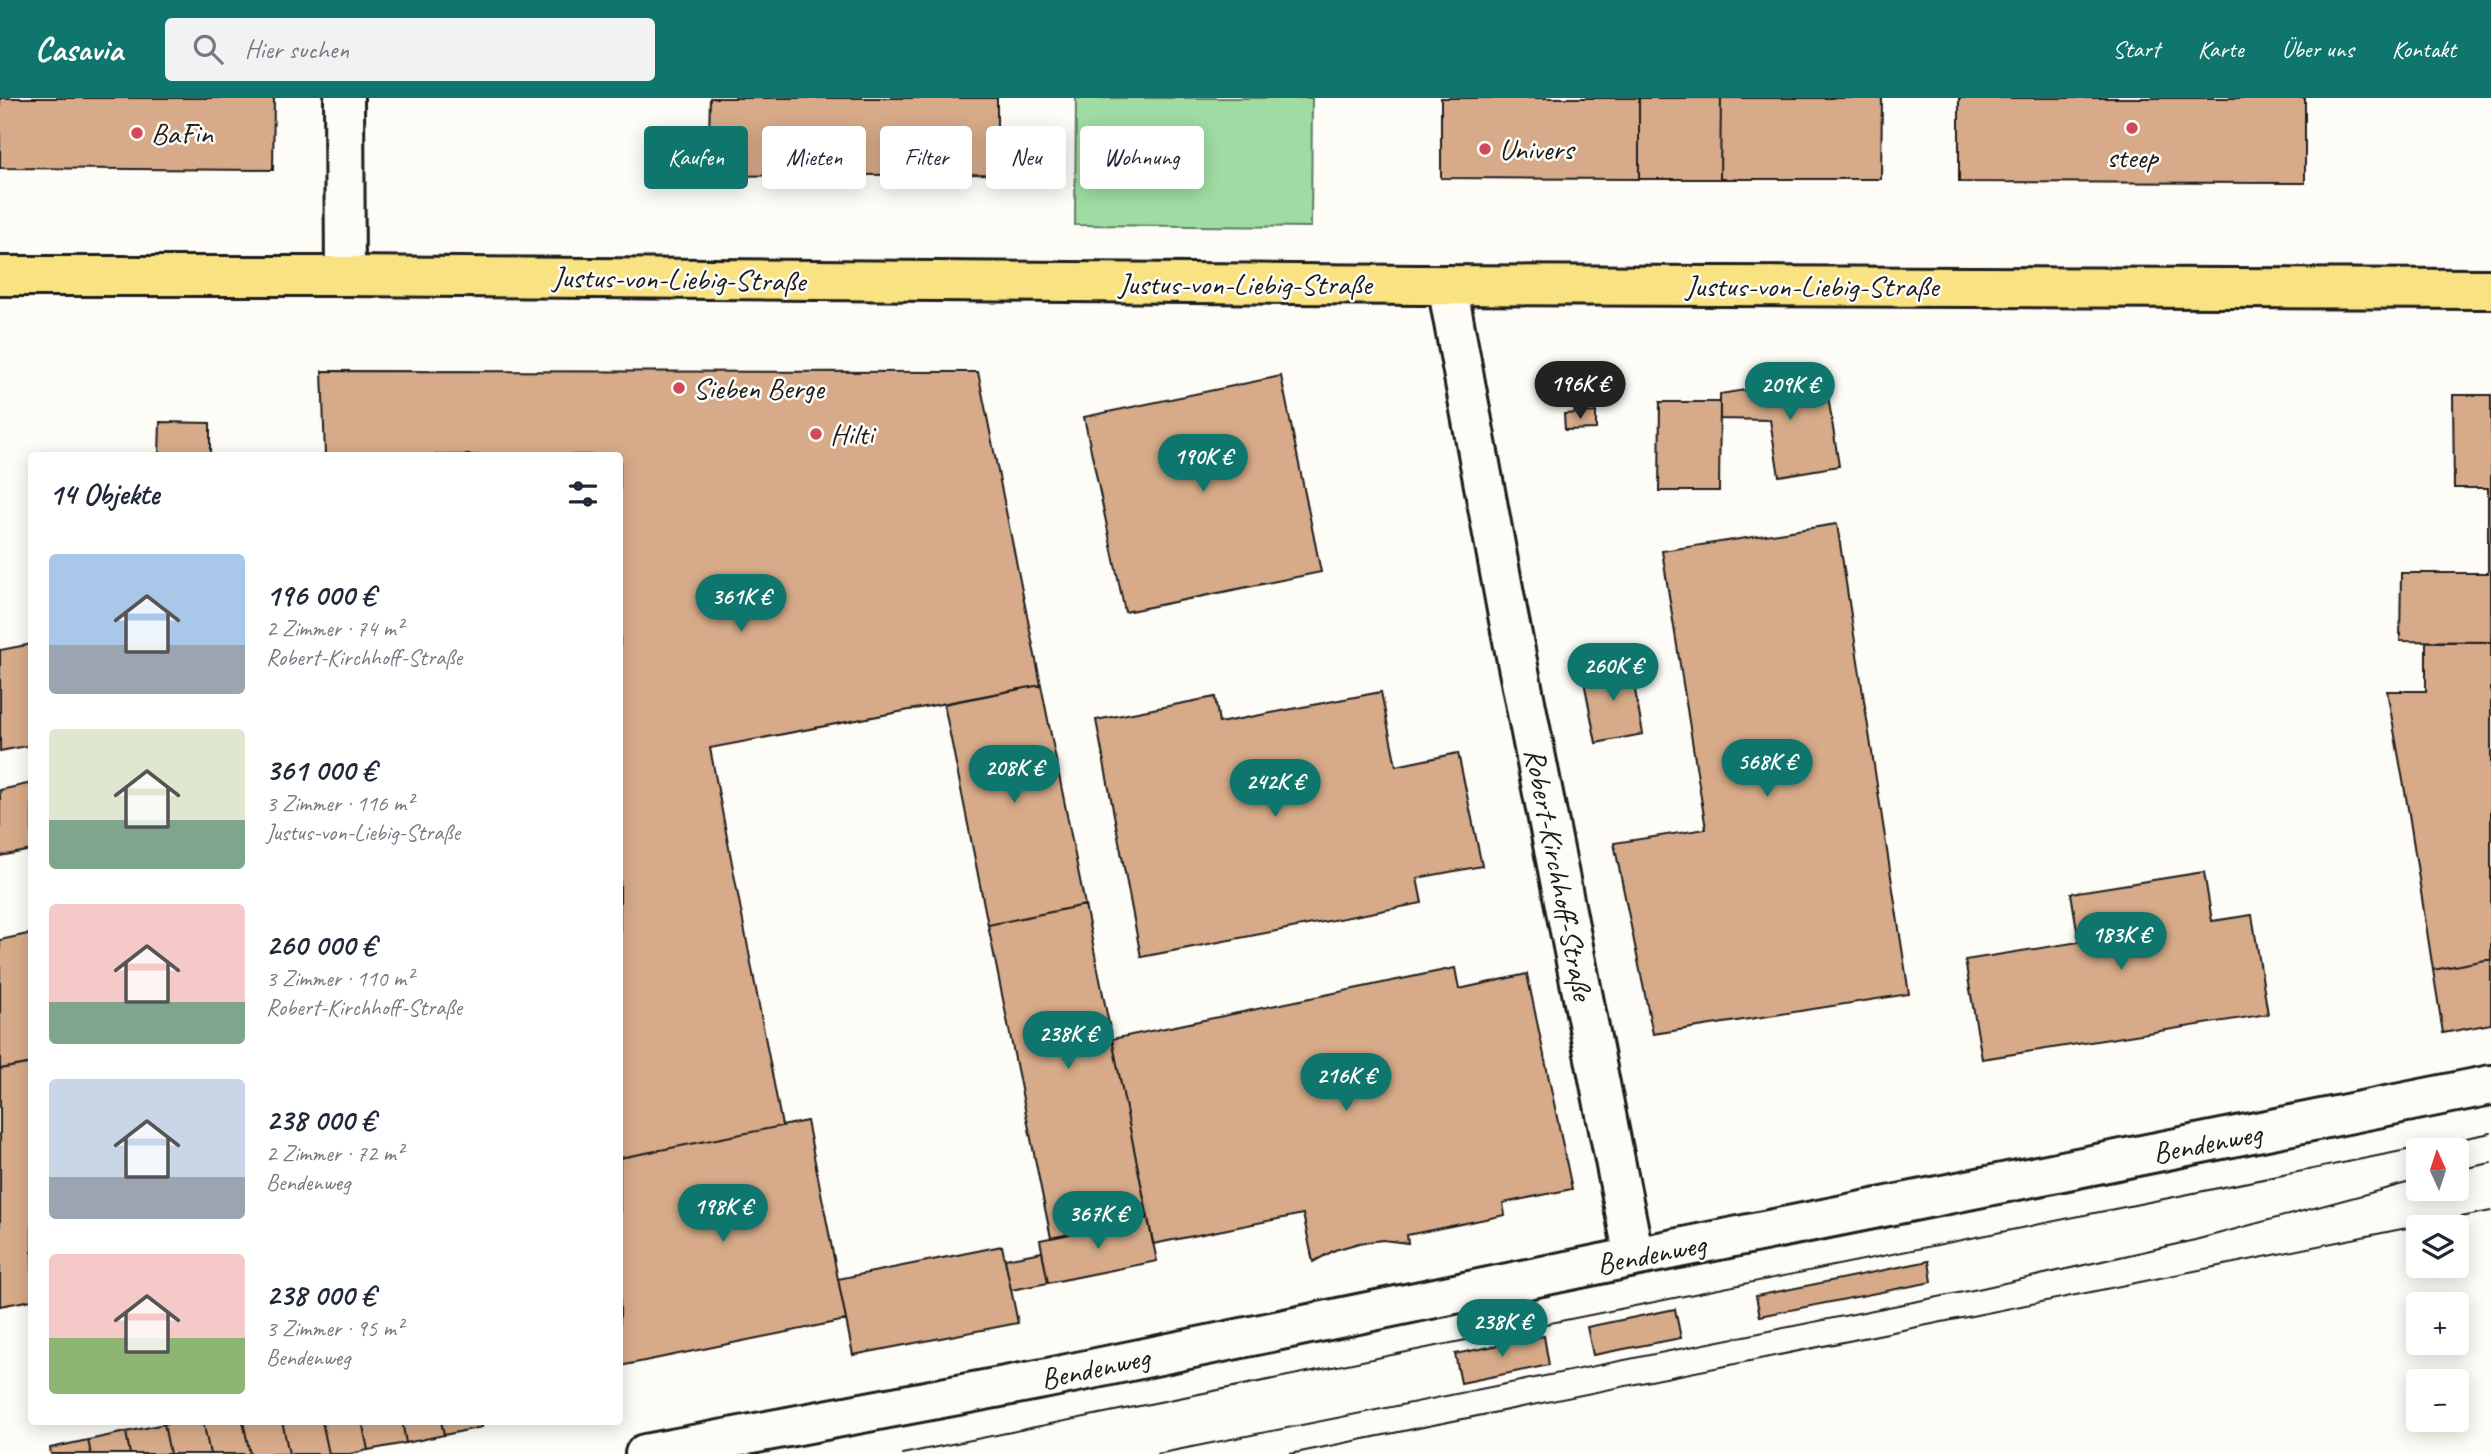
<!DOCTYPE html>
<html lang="de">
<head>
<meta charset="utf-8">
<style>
  :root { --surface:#fff; --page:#f2f2f3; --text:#1f2937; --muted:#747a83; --accent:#0f766e }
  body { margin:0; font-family:Caveat,sans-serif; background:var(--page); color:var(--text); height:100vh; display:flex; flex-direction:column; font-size:26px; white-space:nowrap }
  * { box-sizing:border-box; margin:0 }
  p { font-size:23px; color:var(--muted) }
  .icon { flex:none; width:38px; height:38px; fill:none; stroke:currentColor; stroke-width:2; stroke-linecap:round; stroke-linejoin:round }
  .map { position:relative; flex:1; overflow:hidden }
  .details { position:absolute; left:28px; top:354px; width:595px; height:973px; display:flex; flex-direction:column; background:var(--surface); border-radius:7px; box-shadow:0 4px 18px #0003 }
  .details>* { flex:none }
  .top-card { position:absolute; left:644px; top:28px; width:665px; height:63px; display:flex; gap:14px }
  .needle { width:46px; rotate:357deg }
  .controls { position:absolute; left:2406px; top:1040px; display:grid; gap:14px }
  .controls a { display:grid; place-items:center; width:63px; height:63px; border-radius:7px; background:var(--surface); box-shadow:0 4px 18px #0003; font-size:35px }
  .price { position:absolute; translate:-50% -60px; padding:0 16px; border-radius:24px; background:var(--accent); color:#fff; font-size:23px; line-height:46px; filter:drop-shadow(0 2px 4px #0008) }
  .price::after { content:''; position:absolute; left:50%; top:42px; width:21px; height:16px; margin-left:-10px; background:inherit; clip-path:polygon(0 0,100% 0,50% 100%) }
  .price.current { background:#222; color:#fff }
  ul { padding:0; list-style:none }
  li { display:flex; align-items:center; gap:21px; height:175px; padding:0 21px }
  li span { display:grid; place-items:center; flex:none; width:196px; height:140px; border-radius:7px; color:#555 }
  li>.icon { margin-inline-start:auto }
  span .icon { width:84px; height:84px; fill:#fffc; stroke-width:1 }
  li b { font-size:30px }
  h2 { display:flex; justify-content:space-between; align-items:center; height:84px; padding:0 21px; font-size:30px }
  .pill { padding:0 24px; border-radius:7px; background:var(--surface); box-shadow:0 4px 18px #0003; font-size:24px; line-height:63px }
  .pill.current { background:var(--accent); color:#fff }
  header { display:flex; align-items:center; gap:42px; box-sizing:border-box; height:98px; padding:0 35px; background:var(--accent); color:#fff }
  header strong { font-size:33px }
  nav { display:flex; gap:38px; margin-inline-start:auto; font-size:24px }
  .search { width:490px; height:63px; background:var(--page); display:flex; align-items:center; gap:18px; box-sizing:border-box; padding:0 24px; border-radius:7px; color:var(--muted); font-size:26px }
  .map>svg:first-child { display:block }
  .green { fill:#9fdca3; stroke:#5e7c60; stroke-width:2 }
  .building { fill:#d7ab89; stroke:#1c1c1c; stroke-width:2 }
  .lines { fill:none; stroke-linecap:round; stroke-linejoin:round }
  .minor-casing { stroke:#1c1c1c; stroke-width:44 }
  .major-casing { stroke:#1c1c1c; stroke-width:44 }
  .minor { stroke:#fdfcf7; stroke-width:38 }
  .major { stroke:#f8e281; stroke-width:38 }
  .tram { stroke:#1c1c1c; stroke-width:2 }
  .poi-dot { fill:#d1495b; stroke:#fdfcf7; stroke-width:2.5 }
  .labels { text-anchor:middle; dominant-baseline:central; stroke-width:5; stroke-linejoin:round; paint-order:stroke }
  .poi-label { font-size:30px; fill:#1c1c1c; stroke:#fdfcf7; text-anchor:start }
  .street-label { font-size:30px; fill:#1c1c1c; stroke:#fdfcf7 }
</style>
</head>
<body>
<header>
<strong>Casavia</strong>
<div class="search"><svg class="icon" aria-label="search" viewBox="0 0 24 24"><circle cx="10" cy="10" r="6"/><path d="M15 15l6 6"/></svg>Hier suchen</div>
<nav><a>Start</a><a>Karte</a><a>Über uns</a><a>Kontakt</a></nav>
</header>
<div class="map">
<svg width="2491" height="1356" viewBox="0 0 2491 1356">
  <rect width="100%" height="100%" fill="#fdfcf7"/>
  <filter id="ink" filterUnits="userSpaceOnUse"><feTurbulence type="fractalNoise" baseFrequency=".0143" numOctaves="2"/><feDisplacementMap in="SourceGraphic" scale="14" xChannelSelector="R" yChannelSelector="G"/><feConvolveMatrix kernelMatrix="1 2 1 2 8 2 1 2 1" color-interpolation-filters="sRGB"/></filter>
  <g filter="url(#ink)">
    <path class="green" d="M1076,0H1312L1311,129L1075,127Z"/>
    <path class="building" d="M0,0H274L273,72L0,70Z
      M710,0H997V76L708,78Z
      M1441,0H1639V81L1441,80Z
      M1639,0H1721L1720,81H1639Z
      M1721,0H1882L1881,81H1720Z
      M1959,0H2305V85L1959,84Z
      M322,273L978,274L1041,587L710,650L782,1028L620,1060V357H325Z
      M1281,278L1321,474L1125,514L1084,319Z
      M1825,279L1839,368L1779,378L1770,322L1720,321V296Z
      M2453,297H2491V544L2400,543L2401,475H2488V390H2454Z
      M1660,304H1720L1719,393H1659Z
      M1596,314V331L1565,332L1564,316Z
      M160,324L210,325V357H159Z
      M1837,426L1909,896L1653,936L1614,745L1706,731L1662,453Z
      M2426,544H2491V861L2433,872L2409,716L2387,593H2426Z
      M32,546V647L0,653V552Z
      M1630,565L1643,636L1596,645L1582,573Z
      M1041,587L1085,807L988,827L944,606Z
      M1381,594L1396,668L1458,655L1482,768L1417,780L1422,805L1141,859L1096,622L1215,599L1219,625Z
      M32,685V752L0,758V692Z
      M2204,774L2212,823L2252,817L2268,916L1982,961L1965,862L2079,844L2071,795Z
      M1085,807L1148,1120L1051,1140L988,827Z
      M32,835V965L0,971V842Z
      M2491,861V926L2443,935L2433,872Z
      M1455,870L1459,891L1527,876L1572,1091L1503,1105L1505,1117L1407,1137L1408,1145L1383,1142L1359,1145L1335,1152L1313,1164L1303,1116L1153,1146L1112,941Z
      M32,965V1202L0,1208V971Z
      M807,1023L846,1222L620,1268V1060Z
      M1148,1120L1157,1163L1048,1185L1040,1142Z
      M1002,1148L1018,1225L853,1257L838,1181Z
      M1042,1154L1048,1185L1011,1192L1005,1161Z
      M1929,1163L1932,1184L1760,1218L1756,1198Z
      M1675,1211L1681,1240L1593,1257L1587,1229Z
      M1544,1238L1549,1267L1461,1285L1455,1256Z
      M181,1323H203L210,1356H170L164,1326Z
      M203,1323H243L250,1356H210Z
      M243,1323H282L289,1356H250Z
      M282,1323H322L329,1356H289Z
      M322,1323H362L368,1352L350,1356H329Z
      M362,1323H402L406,1345L368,1352Z
      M402,1323H441L444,1337L406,1345Z
      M441,1323H481L482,1329L444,1337Z
      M164,1326L170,1356H130L126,1334Z
      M126,1334L130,1356H91L88,1342Z
      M88,1342L91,1356H51L50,1350Z"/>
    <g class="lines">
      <defs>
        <path id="minor" d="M344,0L345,178
          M1447,187L1507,512L1634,1159
          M645,1356L1048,1280L1634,1159L2491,987"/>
        <path id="major" d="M0,178H345L1422,187L2491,191"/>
      </defs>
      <use href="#minor" class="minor-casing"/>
      <use href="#major" class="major-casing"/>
      <use href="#minor" class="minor"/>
      <use href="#major" class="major"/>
      <path class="tram" d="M2457,1072L2491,1065
        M902,1356L2491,1035
        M1157,1356L1978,1191L2195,1142L2418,1082
        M1290,1356L2491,1113"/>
    </g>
  </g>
  <g class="poi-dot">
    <circle cx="2132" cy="30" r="7"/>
    <circle cx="137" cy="35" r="7"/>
    <circle cx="1485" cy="51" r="7"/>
    <circle cx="679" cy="290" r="7"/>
    <circle cx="816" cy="336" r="7"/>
  </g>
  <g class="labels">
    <g class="poi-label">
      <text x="151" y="35">BaFin</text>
      <text x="1499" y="51">Univers</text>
      <text x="2132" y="59" text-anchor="middle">steep</text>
      <text x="693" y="290">Sieben Berge</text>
      <text x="830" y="336">Hilti</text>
    </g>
    <g class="street-label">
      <text transform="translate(679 181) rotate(1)">Justus-von-Liebig-Straße</text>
      <text x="1245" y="186">Justus-von-Liebig-Straße</text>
      <text x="1812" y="188">Justus-von-Liebig-Straße</text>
      <text transform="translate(1559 776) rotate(79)">Robert-Kirchhoff-Straße</text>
      <text transform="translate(2207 1045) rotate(-11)">Bendenweg</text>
      <text transform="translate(1651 1156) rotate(-11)">Bendenweg</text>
      <text transform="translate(1095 1270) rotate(-12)">Bendenweg</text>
    </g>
  </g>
</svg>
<div class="controls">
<a><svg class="needle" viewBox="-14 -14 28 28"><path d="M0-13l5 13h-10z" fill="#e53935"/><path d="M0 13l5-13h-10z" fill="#747a83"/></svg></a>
<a><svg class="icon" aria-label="layers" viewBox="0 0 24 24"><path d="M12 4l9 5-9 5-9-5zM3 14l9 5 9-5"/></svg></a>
<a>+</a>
<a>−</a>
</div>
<b class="price current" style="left:1580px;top:323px">196K €</b>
<b class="price" style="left:1790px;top:324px">209K €</b>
<b class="price" style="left:1203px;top:396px">190K €</b>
<b class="price" style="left:741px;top:536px">361K €</b>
<b class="price" style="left:1613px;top:605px">260K €</b>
<b class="price" style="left:1767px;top:701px">568K €</b>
<b class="price" style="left:1014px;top:707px">208K €</b>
<b class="price" style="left:1275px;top:721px">242K €</b>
<b class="price" style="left:2121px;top:874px">183K €</b>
<b class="price" style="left:1068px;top:973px">238K €</b>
<b class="price" style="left:1346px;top:1015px">216K €</b>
<b class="price" style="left:723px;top:1146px">198K €</b>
<b class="price" style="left:1098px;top:1153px">367K €</b>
<b class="price" style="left:1502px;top:1261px">238K €</b>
<div class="top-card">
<a class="pill current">Kaufen</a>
<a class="pill">Mieten</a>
<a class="pill">Filter</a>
<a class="pill">Neu</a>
<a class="pill">Wohnung</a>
</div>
<section class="details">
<h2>14 Objekte<svg class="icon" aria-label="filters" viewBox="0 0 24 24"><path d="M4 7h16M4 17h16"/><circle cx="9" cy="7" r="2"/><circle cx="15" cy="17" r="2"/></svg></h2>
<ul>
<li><span style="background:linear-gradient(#a9c7e8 65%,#9aa5b1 0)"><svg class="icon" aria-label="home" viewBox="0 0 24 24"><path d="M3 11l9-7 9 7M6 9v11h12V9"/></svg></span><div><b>196 000 €</b><p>2 Zimmer · 74 m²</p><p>Robert-Kirchhoff-Straße</p></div></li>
<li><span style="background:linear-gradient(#dfe7d0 65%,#7fa58c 0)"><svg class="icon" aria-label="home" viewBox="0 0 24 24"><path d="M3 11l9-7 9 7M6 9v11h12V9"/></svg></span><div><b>361 000 €</b><p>3 Zimmer · 116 m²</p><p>Justus-von-Liebig-Straße</p></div></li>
<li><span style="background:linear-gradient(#f6c9c9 70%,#7fa58c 0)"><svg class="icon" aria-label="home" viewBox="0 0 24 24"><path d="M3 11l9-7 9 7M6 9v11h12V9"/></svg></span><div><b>260 000 €</b><p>3 Zimmer · 110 m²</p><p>Robert-Kirchhoff-Straße</p></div></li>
<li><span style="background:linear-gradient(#c9d6e8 70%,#9aa5b1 0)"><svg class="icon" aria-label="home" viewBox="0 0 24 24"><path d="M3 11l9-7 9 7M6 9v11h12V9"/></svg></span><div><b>238 000 €</b><p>2 Zimmer · 72 m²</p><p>Bendenweg</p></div></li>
<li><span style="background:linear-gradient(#f6c9c9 60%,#8fb573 0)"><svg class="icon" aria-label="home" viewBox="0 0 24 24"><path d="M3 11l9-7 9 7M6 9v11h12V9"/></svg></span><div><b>238 000 €</b><p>3 Zimmer · 95 m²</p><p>Bendenweg</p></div></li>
</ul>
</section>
</div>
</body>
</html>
